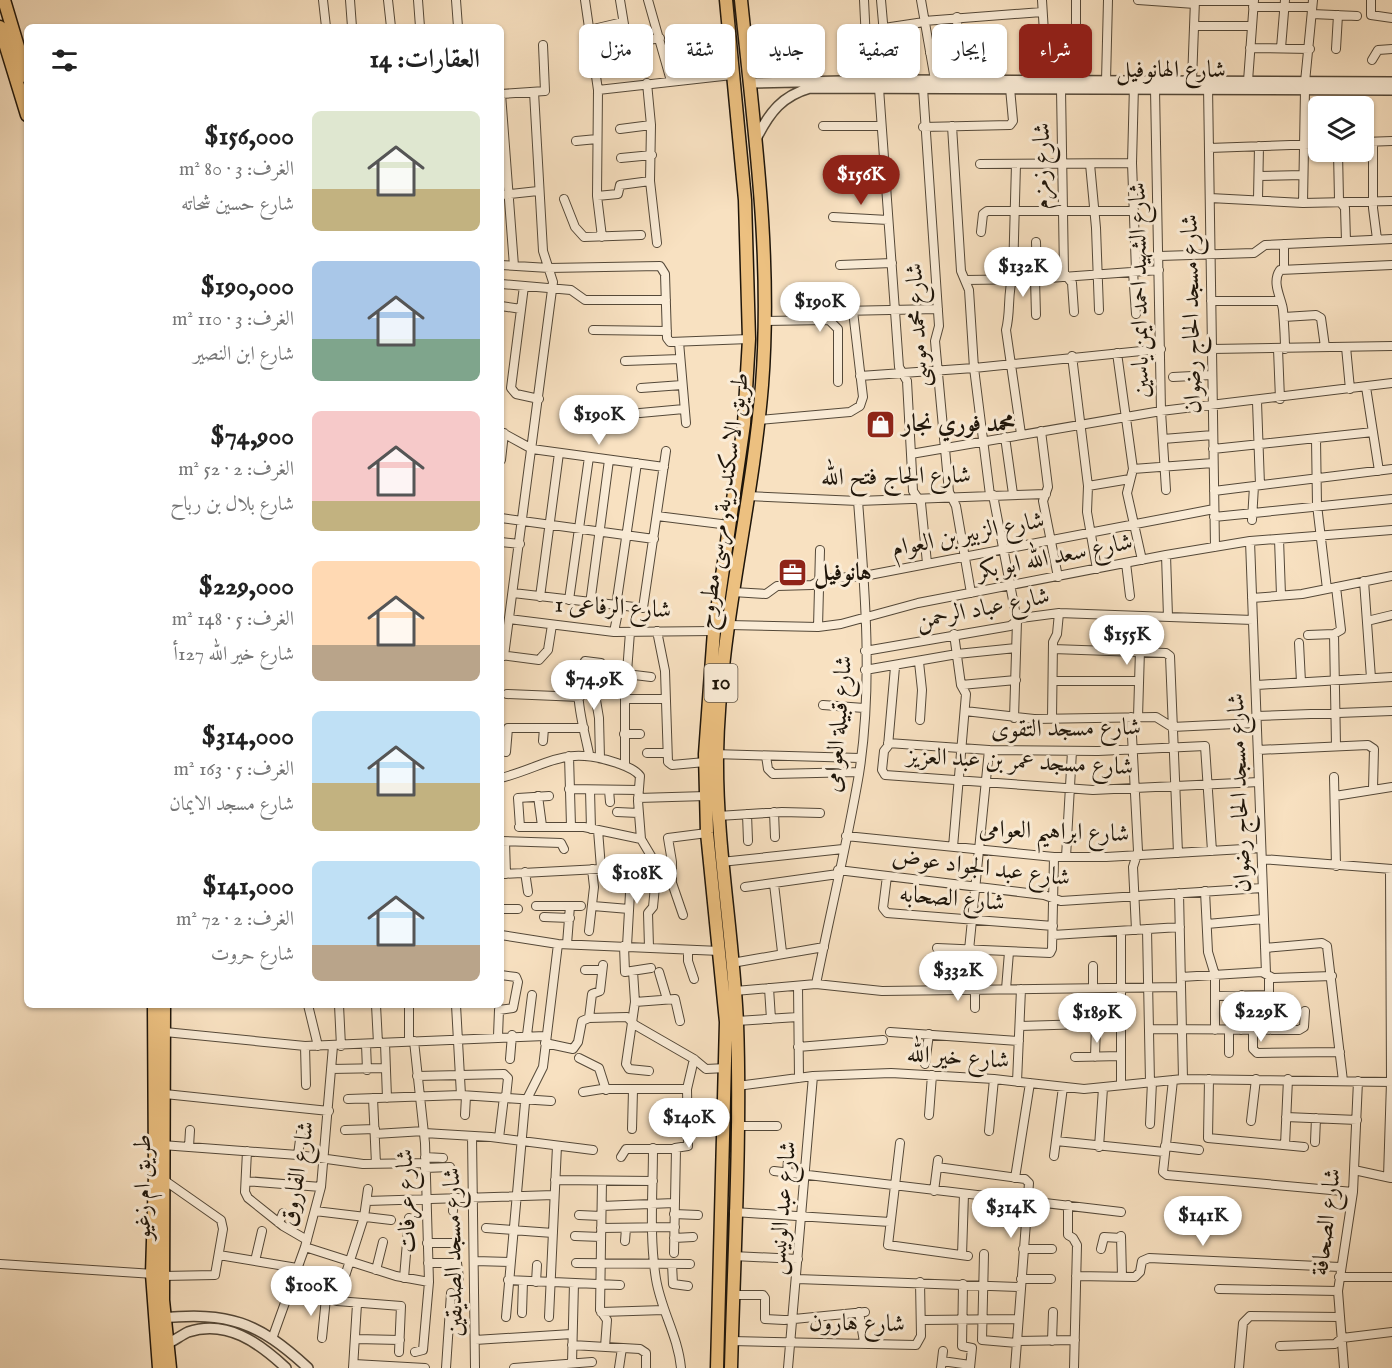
<!DOCTYPE html>
<html lang="ar">
<head>
<meta charset="utf-8">
<style>
  :root { --surface:#fff; --page:#f2f2f2; --text:#222; --muted:#767676; --accent:#8f2418 }
  body { margin:0; font-family:"IM FELL English",Amiri,serif; background:var(--page); color:var(--text); direction:rtl; height:100vh; display:flex; flex-direction:column; font-size:22px; white-space:nowrap }
  * { box-sizing:border-box; margin:0 }
  p { font-size:20px; color:var(--muted) }
  .icon { flex:none; width:33px; height:33px; fill:none; stroke:currentColor; stroke-width:2; stroke-linecap:round; stroke-linejoin:round }
  .map { position:relative; flex:1; overflow:hidden; direction:ltr }
  .details { position:absolute; left:24px; top:24px; width:480px; height:984px; display:flex; flex-direction:column; background:var(--surface); border-radius:9px; box-shadow:0 2px 4px #0004; direction:rtl }
  .details>* { flex:none }
  .top-card { position:absolute; left:522px; top:24px; width:570px; height:54px; direction:rtl; display:flex; gap:12px }
  .tools { position:absolute; left:1308px; top:96px; display:grid; gap:12px }
  .tools a { display:grid; place-items:center; width:66px; height:66px; border-radius:9px; background:var(--surface); box-shadow:0 2px 4px #0004; font-size:30px }
  .price { position:absolute; translate:-50% -51px; padding:0 14px; border-radius:21px; background:#fff; color:#222; font-size:20px; line-height:39px; filter:drop-shadow(0 2px 3px #0008) }
  .price::after { content:''; position:absolute; left:50%; top:36px; width:18px; height:14px; margin-left:-9px; background:inherit; clip-path:polygon(0 0,100% 0,50% 100%) }
  .price.selected { background:var(--accent); color:#fff }
  ul { padding:0; list-style:none }
  li { display:flex; align-items:center; gap:18px; height:150px; padding:0 24px }
  li span { display:grid; place-items:center; flex:none; width:168px; height:120px; border-radius:9px; color:#555 }
  li>.icon { margin-inline-start:auto }
  span .icon { width:72px; height:72px; fill:#fffc; stroke-width:1 }
  li b { font-size:26px }
  h2 { display:flex; justify-content:space-between; align-items:center; height:72px; padding:0 24px; font-size:26px }
  .tag { padding:0 21px; border-radius:9px; background:var(--surface); box-shadow:0 2px 4px #0004; font-size:21px; line-height:54px }
  .tag.selected { background:var(--accent); color:#fff }
  .map>svg:first-child { display:block }
  .lines { fill:none; stroke-linecap:round; stroke-linejoin:round }
  .minor-casing { stroke:#544838; stroke-width:10 }
  .tertiary-casing { stroke:#544838; stroke-width:12 }
  .primary-casing { stroke:#1e150a; stroke-width:15 }
  .minor { stroke:#faecd7; stroke-width:8 }
  .tertiary { stroke:#faecd7; stroke-width:9 }
  .primary { stroke:#ecc080; stroke-width:12 }
  .labels { text-anchor:middle; dominant-baseline:central; stroke-width:6; stroke-linejoin:round; paint-order:stroke }
  .shield { fill:#faecd7; stroke:#605648; stroke-width:1.5 }
  .shield-label { font-size:22px; font-weight:bold; fill:#1e150a }
  .street-label { font-size:24px; fill:#1e150a; stroke:#faecd7 }
  .poi-label { font-size:24px; font-weight:bold; fill:#1e150a; stroke:#faecd7; text-anchor:start }
</style>
</head>
<body>
<div class="map">
<svg width="1392" height="1368" viewBox="0 0 1392 1368">
  <rect width="100%" height="100%" fill="#f8e1c1"/>
  <filter id="stains"><feTurbulence type="fractalNoise" baseFrequency=".00333" numOctaves="4"/><feColorMatrix values="0 0 0 0 .2 0 0 0 0 .09 0 0 0 0 .02 0 0 0 .5 -.17"/></filter>
  <radialGradient id="worn" r=".72"><stop offset=".6" stop-color="#630" stop-opacity="0"/><stop offset="1" stop-color="#630" stop-opacity=".3"/></radialGradient>
  <g class="lines">
    <defs>
      <path id="minor" d="M323,0L326,27
        M350,0L352,27
        M388,0L391,27
        M418,0L420,27
        M456,0L458,27
        M585,0L598,90L597,196L602,237
        M620,0L631,67
        M648,0L671,81
        M864,0L866,41
        M881,0L888,80
        M921,0L935,80
        M1042,0L1047,81
        M1138,0L1195,4
        M1371,0V15L1392,18
        M1195,1H1254
        M1253,7H1312
        M1312,14L1357,16
        M924,21L1042,12
        M1195,26H1252
        M884,28L924,22
        M589,30L623,22
        M1044,38L1072,34L1076,28V0
        M626,44L660,38
        M1250,48L1310,49
        M1281,48L1285,0
        M1336,49L1338,15
        M930,53L958,50L957,17
        M1372,60L1378,50L1392,49
        M1106,81L1108,0
        M1192,81L1195,0
        M1248,81L1254,0
        M1305,82L1313,0
        M647,83L651,125L650,181L657,243
        M1134,85L1132,163L1136,271
        M1208,86L1215,547
        M879,88L899,367L907,381L913,491L921,503L927,563
        M923,88L939,326L935,341L949,492L956,506L971,593
        M1061,89L1064,273L1072,283L1074,312
        M1155,89L1161,411L1166,490
        M598,90L732,75
        M823,126H881
        M952,126L961,271L969,290L974,368L990,495
        M923,127L1010,125L1013,121L1010,88
        M620,129L651,125
        M576,141L597,139
        M1364,142L1392,141
        M1373,142V208L1377,239
        M1209,148L1318,144
        M1338,152L1339,200L1345,208L1346,241
        M621,158L652,155
        M980,164L1132,163
        M1016,164L1013,275C1007,294 1011,311 1006,330L1021,434
        M1090,164L1096,228L1099,310
        M833,172L885,175
        M1259,176L1303,175
        M501,195L538,191
        M597,196L618,194L620,185L650,181
        M1210,198L1303,203L1392,201
        M564,199L575,227L584,237L641,235
        M1258,199L1259,146
        M1303,203L1305,90
        M833,217L888,220
        M981,232L983,214L987,211H1134
        M1036,242L1037,279
        M1284,244V268
        M1159,256L1254,253L1265,245L1392,239
        M501,265L549,268L660,266L665,274L667,338L670,342L749,339
        M840,265L892,263
        M514,266L501,94L545,91L543,45
        M1133,272L1136,314
        M1035,279L1036,315
        M966,280L1035,279L1159,270
        M501,284L571,290L585,300H666
        M524,286L511,388L516,394L539,399
        M1211,301H1279
        M501,306L521,309
        M841,311L938,309
        M1284,317L1316,315L1321,318L1325,347
        M764,321L829,320L838,329V382
        M593,330L667,331
        M679,342L686,423
        M1346,347L1350,389
        M1212,349L1392,346
        M1278,349L1280,399
        M1285,349C1285,336 1284,323 1283,310C1282,299 1271,283 1280,270L1392,265
        M1117,353L1133,469L1127,493L1142,560
        M1072,356L1088,486L1087,512L1097,569
        M625,361L680,359
        M860,376L974,368L1161,349
        M1173,377L1212,375
        M1366,387L1379,471
        M641,388L682,385
        M1257,402L1260,485
        M640,413L684,409
        M758,420L850,412L860,406L863,397L853,311
        M1041,431L1048,487L1043,501L1058,577
        M501,432L532,449L664,467
        M1005,437L1013,494
        M1163,439L1213,435
        M1316,439L1317,505L1327,589
        M1213,449L1373,432
        M911,454L1161,411L1392,383
        M501,460L504,433
        M1133,469L1213,463
        M1088,486L1130,479
        M1214,491L1392,469
        M993,495L1017,621L1014,718
        M747,496L858,501L1046,494
        M657,516L729,525
        M1214,517L1392,499
        M501,518L654,539
        M1252,520L1254,486
        M1279,539L1281,595
        M1250,541L1266,973
        M501,542L520,544
        M1166,555L1168,617
        M1126,563L1130,596
        M1364,581L1371,678
        M733,592L766,594L777,586L812,585L823,579L864,576L1214,509
        M513,593L643,608L666,451
        M540,597L559,453
        M1252,598L1302,594L1392,576
        M569,600L589,457
        M590,604L609,460
        M616,606L637,463
        M509,619L614,632L714,631
        M1367,621L1392,615
        M728,625L818,627L841,624L918,603L1166,555L1250,541L1392,530
        M818,627L820,550
        M657,631L665,671L668,762L672,765L705,762
        M614,632L619,607
        M1334,634L1336,746
        M1308,635L1334,634L1341,630L1336,587
        M1299,643L1301,682
        M1053,649L1166,653L1170,656L1178,853
        M865,651L1010,626L1021,618L1059,613L1253,620
        M501,655L539,660L548,650L552,625
        M504,656L553,282L543,251L534,92
        M919,662L922,690L920,720
        M895,667L888,746L884,751L882,770L885,775L1093,790L1259,782
        M865,670L957,654L1016,648
        M626,674L651,677
        M1053,681H1139
        M961,685L1016,680
        M1257,685L1392,677
        M594,688L599,718L600,758
        M507,694L580,697
        M625,699H665
        M823,705L864,708
        M965,711L1034,719L1156,717L1172,727L1256,723
        M1256,716L1392,711
        M1131,717L1138,851L1133,867L1136,930
        M1138,717L1141,616
        M1052,718L1053,642L1057,634L1059,613
        M624,734H640
        M543,741L544,728
        M888,743L989,750L1098,751L1205,746L1212,851
        M1258,750L1368,745L1374,749L1373,789
        M506,752L508,728H584
        M647,753H667
        M589,754C584,728 570,685 585,661L601,663
        M713,754L860,758
        M569,756L571,826
        M766,756L768,769L773,774L859,772
        M625,766V699L630,632
        M1334,777L1336,866
        M501,778C550,765 563,745 617,763C625,766 635,769 640,776L638,801L641,839
        M569,789L639,790
        M590,790L591,829
        M609,790L610,802
        M538,796L542,826
        M1335,796L1392,787
        M638,798L706,796
        M617,812L638,813
        M774,812L775,837
        M747,814L748,841
        M718,816L782,812L820,813
        M519,827H584L641,839L657,866L653,907L648,913L649,947
        M520,827L518,798L549,796
        M598,830L601,868
        M846,836L1054,857H1106L1261,848
        M501,841L561,843L564,849
        M505,842L506,874
        M953,847L966,694L961,685L954,634
        M1066,857L1072,751
        M1262,859L1392,869
        M721,862L843,849
        M625,869L630,893L627,946
        M838,870L1044,895L1061,901L1262,888
        M525,872L528,892
        M501,874L657,866
        M887,876L883,908L887,913L1053,926
        M774,884L782,952
        M745,887L838,874
        M1205,891L1208,952L1215,975V1030
        M1179,893L1183,1079
        M536,906H581
        M593,906L629,909
        M501,909H518
        M683,915L672,883V862L668,838L707,833
        M544,917L570,918
        M1207,924L1263,919
        M1147,929L1150,1082
        M589,931L594,887L592,869
        M501,935L558,944L720,951
        M1053,935L1180,927
        M567,944L570,906
        M624,946L625,972L651,968
        M937,948L1050,953L1052,949L1054,857
        M1265,948L1322,943L1327,946L1343,1081
        M969,950L989,750
        M688,951V961L694,979
        M732,963L824,947
        M585,970H602
        M633,971L635,1002L626,1064L629,1069L649,1071
        M659,972L667,999
        M1269,976V1030
        M1181,977L1262,972L1273,978L1332,976
        M816,984C830,914 847,844 859,774C873,686 865,589 858,501
        M798,986L799,1078
        M769,988L771,1019
        M1093,988V966
        M975,989V1008
        M1006,989L1009,952
        M735,991L816,984L882,991L1181,987
        M1215,996L1269,995
        M635,1002L675,999L680,1021
        M308,1005L318,1046
        M339,1005L341,1046
        M376,1005L378,1043
        M409,1005V1041
        M456,1005L461,1095
        M589,1018L592,994L600,991L603,965
        M737,1021L798,1017
        M1020,1026L1120,1023
        M1149,1029L1299,1030L1304,1027L1305,1011
        M1241,1030L1242,995
        M1253,1031V1049L1257,1053L1340,1052
        M165,1032L305,1046L545,1036
        M890,1032L1019,1041
        M527,1035L532,995
        M498,1036L499,1010L513,1008L518,982L516,977L501,975
        M414,1041L425,1143L429,1282L423,1350L415,1352
        M385,1043L387,1098
        M545,1043L573,1049L578,1042L582,1021L589,1018L627,1017L635,1025L694,1059L706,1069L726,1068
        M366,1044L367,1070
        M305,1046L306,1085
        M798,1047L883,1040
        M1229,1053V1030
        M1075,1057L1121,1056
        M1095,1057L1096,1024
        M579,1058L599,1068L606,1090
        M510,1059L512,1035
        M925,1064L929,1034
        M331,1069L386,1068
        M417,1076L504,1074L508,1078L506,1097
        M1209,1079L1208,1138L1304,1147
        M1173,1080L1163,1172L1167,1175L1353,1192
        M1017,1082L1021,989
        M1121,1085V931
        M737,1086L813,1076L891,1073L994,1079L1084,1089L1183,1079L1392,1082
        M583,1092L602,1089H687
        M165,1094L329,1111
        M373,1098L376,1164
        M348,1099L461,1095L551,1101
        M465,1115L466,1096
        M929,1115L932,1075
        M1286,1117L1357,1120
        M1251,1121L1256,1079
        M1150,1124L1152,1082
        M736,1126H777
        M632,1129L633,1090
        M345,1130L375,1129
        M989,1131L994,1079
        M424,1133L491,1137L593,1150
        M375,1134L424,1131
        M472,1136L475,1368
        M499,1138L504,1097
        M1056,1141L1164,1152
        M1315,1142L1316,1118
        M900,1143L888,1245L968,1256
        M162,1145L298,1155L363,1164L425,1163
        M1285,1145L1288,1079
        M1165,1146L1199,1150
        M189,1147L190,1130
        M1099,1147L1103,1088
        M653,1148C653,1191 649,1236 656,1279C661,1310 678,1336 681,1368
        M675,1148L688,1146L687,1089L694,1059
        M247,1151L245,1192L248,1198L283,1226L307,1240
        M298,1155L301,1132
        M1054,1156L1063,1087
        M425,1157L443,1158
        M621,1157L626,1149H676L674,1253
        M937,1167L1025,1179L1029,1183L1015,1368
        M425,1168L450,1167
        M1354,1170L1391,1178
        M774,1171L1121,1212
        M787,1173L788,1160
        M1388,1177L1391,1082L1390,869
        M1015,1178L1030,1083
        M555,1180L653,1181
        M246,1181L321,1187
        M602,1181L600,1310L607,1320L605,1347
        M934,1191L938,1160
        M367,1201L554,1195
        M1068,1205V1235L1073,1238L1077,1245L1074,1368
        M602,1206L674,1203
        M315,1211L391,1220
        M453,1211L454,1197
        M734,1212L890,1222
        M674,1214L698,1215
        M579,1215L601,1216
        M279,1223L283,1213
        M486,1228L553,1233
        M601,1228L675,1227
        M575,1236L601,1237
        M1121,1236L1122,1276
        M674,1238L693,1237
        M625,1241L626,1228
        M427,1243H456
        M305,1247L396,1276L429,1282
        M1023,1249H1052
        M1101,1249L1104,1237L1121,1238
        M984,1254L982,1340L1017,1343
        M219,1255L297,1268
        M962,1255L964,1194
        M733,1256L798,1259
        M255,1261L262,1231
        M475,1261L510,1262
        M428,1263H457L459,1278
        M576,1263L690,1264
        M0,1264L154,1274
        M672,1264L673,1284L688,1286
        M376,1270L383,1242
        M163,1276L215,1275L223,1229L221,1220L164,1180
        M1076,1276L1135,1277L1140,1272L1142,1261L1149,1258L1340,1267
        M1339,1277H1392
        M404,1278L409,1218
        M797,1279L1021,1287
        M1021,1279H1051
        M508,1280L620,1285
        M536,1282L537,1265
        M963,1284L962,1346L972,1348L970,1368
        M1219,1289L1338,1291
        M313,1294L337,1301L401,1306L399,1352
        M732,1295H763L765,1298V1319L784,1320L865,1312
        M337,1301L364,1217L368,1189
        M601,1312L664,1310
        M859,1312L864,1342
        M522,1313L523,1281
        M506,1317L525,1103L543,1067L558,944
        M549,1317L557,1146
        M922,1320L1018,1319
        M322,1338L326,1298
        M272,1339L305,1247L321,1187L333,1046
        M356,1339L400,1340
        M475,1340L572,1334
        M732,1341L916,1345L921,1336L920,1282
        M1017,1341L1075,1340
        M1052,1341L1053,1312
        M572,1345L640,1349L646,1353V1368
        M1280,1346L1335,1344L1342,1338L1392,1332
        M942,1361L970,1365
        M572,1363L574,1283
        M354,1364L425,1368
        M353,1368L357,1304
        M446,1368L451,1293
        M514,1368L592,1362
        M619,1368L622,1348
        M788,1368L813,1076
        M941,1368L943,1351
        M1239,1368L1243,1323L1250,1316L1340,1317
        M1344,1368L1338,1291L1353,1192L1358,1081"/>
      <path id="tertiary" d="M750,83L888,80L1392,82
        M757,137C770,112 782,96 810,88L1392,90
        M161,1318C229,1312 257,1321 308,1368
        M163,1346C172,1342 180,1336 188,1332C227,1319 259,1343 286,1368"/>
      <path id="primary" d="M4,0L27,77
        M0,27L27,115
        M154,1005L155,1175L152,1274L159,1368
        M164,1005L163,1300L170,1368
        M717,1368L726,1022L707,833L705,754L714,631L744,424L749,339L745,200L726,0
        M731,1368C734,1254 741,1136 737,1023C733,933 716,845 717,755C719,630 752,509 762,385C772,256 754,128 741,0"/>
    </defs>
    <use href="#minor" class="minor-casing"/>
    <use href="#tertiary" class="tertiary-casing"/>
    <use href="#primary" class="primary-casing"/>
    <use href="#minor" class="minor"/>
    <use href="#tertiary" class="tertiary"/>
    <use href="#primary" class="primary"/>
  </g>
  <defs>
    <symbol id="shop-square" viewBox="-11 -11 22 22"><rect x="-9" y="-9" width="18" height="18" rx="4" fill="#8f2418" stroke="#faecd7"/><path d="M-5-2.5h2.3a2.7 3.5 0 0 1 5.4 0H5L5.5 6h-11ZM-1.5-2.5h3a1.5 2.3 0 0 0-3 0Z" fill="#fff"/></symbol>
    <symbol id="office-square" viewBox="-11 -11 22 22"><rect x="-9" y="-9" width="18" height="18" rx="4" fill="#8f2418" stroke="#faecd7"/><path d="M-6-3h4V-5.5h4V-3h4V5H-6ZM-1-4.5V-3h2v-1.5ZM-6 0V1H6V0Z" fill="#fff"/></symbol>
  </defs>
  <g fill-rule="evenodd">
    <use href="#shop-square" x="864" y="408" width="33" height="33"/>
    <use href="#office-square" x="776" y="556" width="33" height="33"/>
  </g>
  <g class="labels">
    <rect class="shield" x="704.5" y="664" width="33" height="38" rx="4.5"/>
    <g class="shield-label">
      <text x="721" y="683">10</text>
    </g>
    <g class="street-label">
      <text x="1171" y="70">شارع الهانوفيل</text>
      <text transform="translate(1042 166) rotate(-90)">شارع زمزم</text>
      <text transform="translate(1140 290) rotate(-91)">شارع الشهيد احمد ايمن ياسين</text>
      <text transform="translate(1192 314) rotate(-91)">شارع مسجد الحاج رضوان</text>
      <text transform="translate(918 325) rotate(-93)">شارع محمد موسى</text>
      <text transform="translate(896 477) rotate(-1)">شارع الحاج فتح الله</text>
      <text transform="translate(724 501) rotate(-82)">طريق الاسكندرية, مرسى مطروح</text>
      <text transform="translate(968 535) rotate(-11)">شارع الزبير بن العوام</text>
      <text transform="translate(1055 557) rotate(-11)">شارع سعد الله ابو بكر</text>
      <text transform="translate(613 608) rotate(3)">شارع الرفاعى 1</text>
      <text transform="translate(983 609) rotate(-11)">شارع عباد الرحمن</text>
      <text transform="translate(839 724) rotate(-85)">شارع قبيلة العوامى</text>
      <text transform="translate(1066 729) rotate(-1)">شارع مسجد التقوى</text>
      <text transform="translate(1020 762) rotate(3)">شارع مسجد عمر بن عبد العزيز</text>
      <text transform="translate(1240 793) rotate(-92)">شارع مسجد الحاج رضوان</text>
      <text transform="translate(1054 832) rotate(2)">شارع ابراهيم العوامى</text>
      <text transform="translate(981 868) rotate(7)">شارع عبد الجواد عوض</text>
      <text transform="translate(952 899) rotate(5)">شارع الصحابه</text>
      <text transform="translate(958 1058) rotate(4)">شارع خير الله</text>
      <text transform="translate(298 1174) rotate(-80)">شارع الفاروق</text>
      <text transform="translate(143 1187) rotate(-90)">طريق ام زغيو</text>
      <text transform="translate(407 1201) rotate(-92)">شارع عرفات</text>
      <text transform="translate(783 1208) rotate(-85)">شارع عبد الونيس</text>
      <text transform="translate(1327 1222) rotate(-83)">شارع الصحافة</text>
      <text transform="translate(454 1252) rotate(-91)">شارع مسجد الصديقين</text>
      <text transform="translate(857 1324) rotate(1)">شارع هارون</text>
    </g>
    <g class="poi-label">
      <text x="902" y="424">محمد فوري نجار</text>
      <text x="814" y="573">هانوفيل</text>
    </g>
  </g>
  <rect width="100%" height="100%" filter="url(#stains)"/>
  <rect width="100%" height="100%" fill="url(#worn)"/>
</svg>
<div class="tools">
<a><svg class="icon" aria-label="layers" viewBox="0 0 24 24"><path d="M12 4l9 5-9 5-9-5zM3 14l9 5 9-5"/></svg></a>
</div>
<b class="price selected" style="left:861px;top:206px">$156K</b>
<b class="price" style="left:1023px;top:298px">$132K</b>
<b class="price" style="left:820px;top:333px">$190K</b>
<b class="price" style="left:599px;top:446px">$190K</b>
<b class="price" style="left:1127px;top:666px">$155K</b>
<b class="price" style="left:594px;top:711px">$74.9K</b>
<b class="price" style="left:637px;top:905px">$108K</b>
<b class="price" style="left:958px;top:1002px">$332K</b>
<b class="price" style="left:1261px;top:1043px">$229K</b>
<b class="price" style="left:1097px;top:1044px">$189K</b>
<b class="price" style="left:689px;top:1149px">$140K</b>
<b class="price" style="left:1011px;top:1239px">$314K</b>
<b class="price" style="left:1203px;top:1247px">$141K</b>
<b class="price" style="left:311px;top:1317px">$100K</b>
<div class="top-card">
<a class="tag selected">شراء</a>
<a class="tag">إيجار</a>
<a class="tag">تصفية</a>
<a class="tag">جديد</a>
<a class="tag">شقة</a>
<a class="tag">منزل</a>
</div>
<section class="details">
<h2>العقارات: 14<svg class="icon" aria-label="filters" viewBox="0 0 24 24"><path d="M4 7h16M4 17h16"/><circle cx="9" cy="7" r="2"/><circle cx="15" cy="17" r="2"/></svg></h2>
<ul>
<li><span style="background:linear-gradient(#dfe7d0 65%,#c2b280 0)"><svg class="icon" aria-label="home" viewBox="0 0 24 24"><path d="M3 11l9-7 9 7M6 9v11h12V9"/></svg></span><div><b>$156,000</b><p>الغرف: 3 · 80 m²</p><p>شارع حسين شحاته</p></div></li>
<li><span style="background:linear-gradient(#a9c7e8 65%,#7fa58c 0)"><svg class="icon" aria-label="home" viewBox="0 0 24 24"><path d="M3 11l9-7 9 7M6 9v11h12V9"/></svg></span><div><b>$190,000</b><p>الغرف: 3 · 110 m²</p><p>شارع ابن النصير</p></div></li>
<li><span style="background:linear-gradient(#f6c9c9 75%,#c2b280 0)"><svg class="icon" aria-label="home" viewBox="0 0 24 24"><path d="M3 11l9-7 9 7M6 9v11h12V9"/></svg></span><div><b>$74,900</b><p>الغرف: 2 · 52 m²</p><p>شارع بلال بن رباح</p></div></li>
<li><span style="background:linear-gradient(#ffd9b3 70%,#b9a48a 0)"><svg class="icon" aria-label="home" viewBox="0 0 24 24"><path d="M3 11l9-7 9 7M6 9v11h12V9"/></svg></span><div><b>$229,000</b><p>الغرف: 5 · 148 m²</p><p>شارع خير الله 127أ</p></div></li>
<li><span style="background:linear-gradient(#bfe0f5 60%,#c2b280 0)"><svg class="icon" aria-label="home" viewBox="0 0 24 24"><path d="M3 11l9-7 9 7M6 9v11h12V9"/></svg></span><div><b>$314,000</b><p>الغرف: 5 · 163 m²</p><p>شارع مسجد الايمان</p></div></li>
<li><span style="background:linear-gradient(#bfe0f5 70%,#b9a48a 0)"><svg class="icon" aria-label="home" viewBox="0 0 24 24"><path d="M3 11l9-7 9 7M6 9v11h12V9"/></svg></span><div><b>$141,000</b><p>الغرف: 2 · 72 m²</p><p>شارع حروت</p></div></li>
</ul>
</section>
</div>
</body>
</html>
